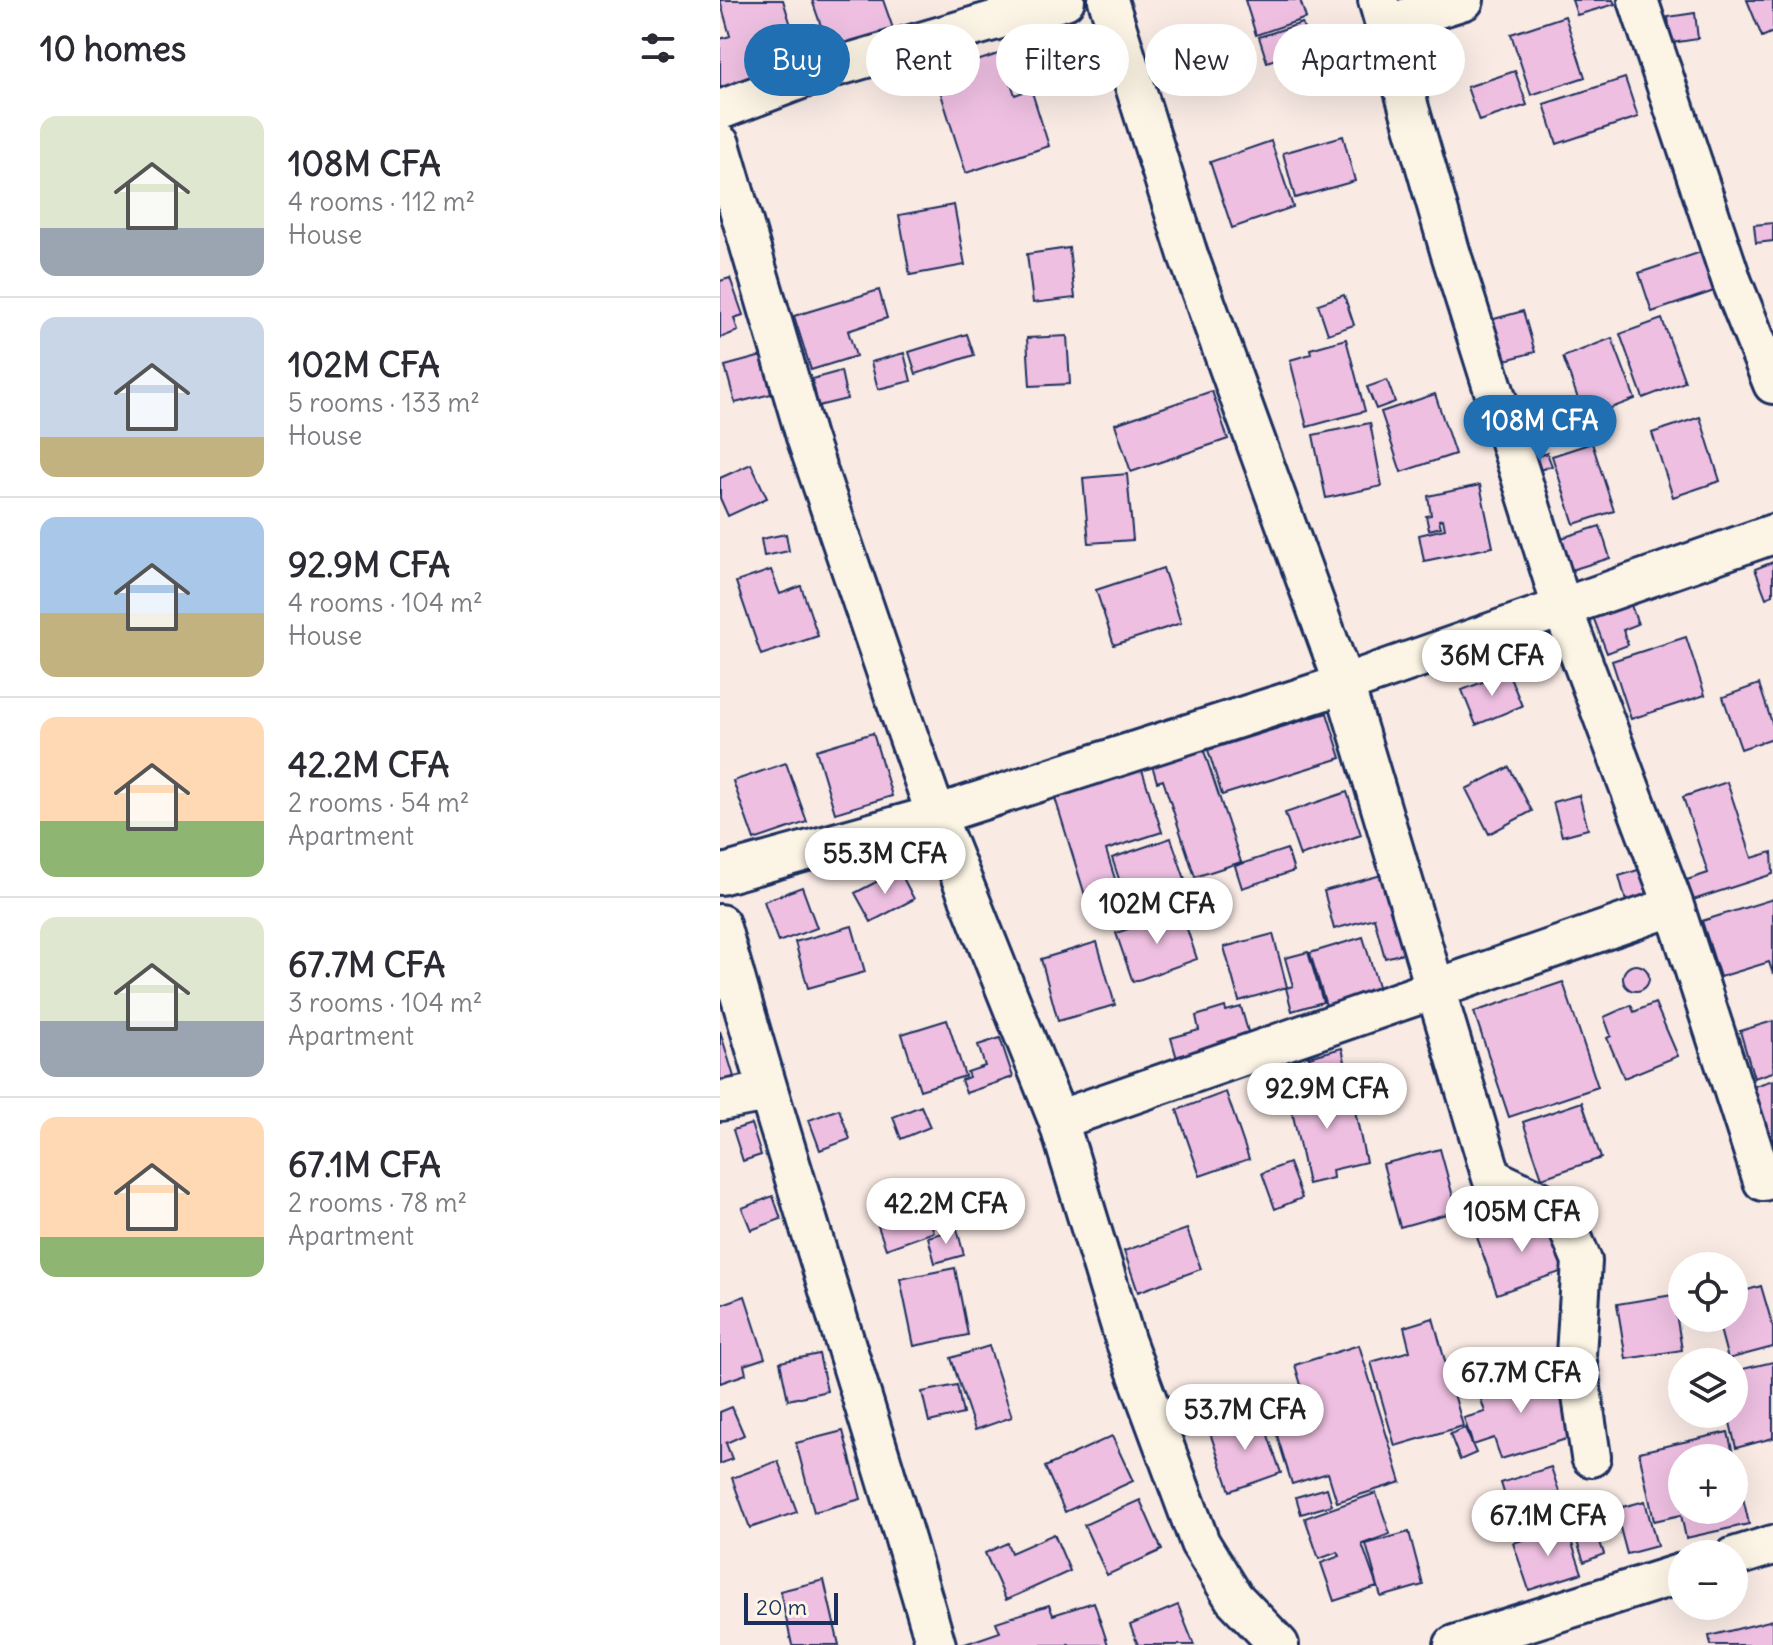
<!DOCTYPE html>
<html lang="en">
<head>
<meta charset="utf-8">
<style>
  :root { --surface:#fff; --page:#f2f2f3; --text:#2b2b33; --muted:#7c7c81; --line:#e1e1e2; --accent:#1f6fb2 }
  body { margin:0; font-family:Delius,sans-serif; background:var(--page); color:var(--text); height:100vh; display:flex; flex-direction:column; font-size:30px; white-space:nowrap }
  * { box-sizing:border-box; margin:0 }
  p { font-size:26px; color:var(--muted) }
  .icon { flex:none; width:44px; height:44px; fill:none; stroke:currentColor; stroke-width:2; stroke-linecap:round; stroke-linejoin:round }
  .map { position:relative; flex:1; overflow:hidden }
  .panel { display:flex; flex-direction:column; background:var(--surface); width:720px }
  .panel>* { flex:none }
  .guide { position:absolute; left:24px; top:24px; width:760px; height:72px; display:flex; gap:16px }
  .tools { position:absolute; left:948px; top:1252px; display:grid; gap:16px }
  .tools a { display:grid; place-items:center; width:80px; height:80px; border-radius:50%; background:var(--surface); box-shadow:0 8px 32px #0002; font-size:40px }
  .scale { position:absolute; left:24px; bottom:20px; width:94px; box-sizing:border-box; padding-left:8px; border:4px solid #1b2f5e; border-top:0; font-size:22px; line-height:28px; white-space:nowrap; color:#1b2f5e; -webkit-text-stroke:6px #fcf5e5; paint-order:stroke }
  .price { position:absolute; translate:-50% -68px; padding:0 18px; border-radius:28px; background:#fff; color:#222; font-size:26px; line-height:52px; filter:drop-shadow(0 2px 4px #0008) }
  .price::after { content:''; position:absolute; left:50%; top:48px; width:24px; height:18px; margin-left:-12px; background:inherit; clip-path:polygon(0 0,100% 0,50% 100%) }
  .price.active { background:var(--accent); color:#fff }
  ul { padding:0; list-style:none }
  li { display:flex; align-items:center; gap:24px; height:200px; padding:0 40px }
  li+li { border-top:2px solid var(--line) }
  li span { display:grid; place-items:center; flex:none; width:224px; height:160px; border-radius:16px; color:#555 }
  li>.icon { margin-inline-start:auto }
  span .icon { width:96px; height:96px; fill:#fffc; stroke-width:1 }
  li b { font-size:34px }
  h2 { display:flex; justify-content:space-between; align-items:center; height:96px; padding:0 40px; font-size:34px }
  .tag { padding:0 28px; border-radius:36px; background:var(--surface); box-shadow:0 8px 32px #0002; font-size:28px; line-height:72px }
  .tag.active { background:var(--accent); color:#fff }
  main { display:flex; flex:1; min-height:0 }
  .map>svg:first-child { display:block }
  .building { fill:#eebfe1; stroke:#1b2f5e; stroke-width:2; fill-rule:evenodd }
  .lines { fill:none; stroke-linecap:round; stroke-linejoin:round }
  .minor-casing { stroke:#1b2f5e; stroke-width:44 }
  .minor { stroke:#fcf5e5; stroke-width:38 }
</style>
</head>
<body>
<main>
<section class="panel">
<h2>10 homes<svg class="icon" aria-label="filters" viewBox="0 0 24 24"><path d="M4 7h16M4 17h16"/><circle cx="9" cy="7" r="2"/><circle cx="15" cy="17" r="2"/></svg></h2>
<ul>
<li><span style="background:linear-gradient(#dfe7d0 70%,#9aa5b1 0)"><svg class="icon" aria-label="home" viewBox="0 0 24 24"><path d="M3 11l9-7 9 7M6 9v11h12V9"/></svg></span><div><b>108M CFA</b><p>4 rooms · 112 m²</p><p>House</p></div></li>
<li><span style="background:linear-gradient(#c9d6e8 75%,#c2b280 0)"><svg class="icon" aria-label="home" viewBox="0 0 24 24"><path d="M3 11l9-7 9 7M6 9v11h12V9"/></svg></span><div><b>102M CFA</b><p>5 rooms · 133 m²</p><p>House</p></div></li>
<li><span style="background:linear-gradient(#a9c7e8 60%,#c2b280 0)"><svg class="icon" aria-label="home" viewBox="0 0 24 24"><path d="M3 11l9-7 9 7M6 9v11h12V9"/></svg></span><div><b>92.9M CFA</b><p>4 rooms · 104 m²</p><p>House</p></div></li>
<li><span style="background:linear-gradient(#ffd9b3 65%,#8fb573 0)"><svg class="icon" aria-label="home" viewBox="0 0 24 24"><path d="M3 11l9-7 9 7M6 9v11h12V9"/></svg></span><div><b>42.2M CFA</b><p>2 rooms · 54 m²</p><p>Apartment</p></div></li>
<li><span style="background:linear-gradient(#dfe7d0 65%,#9aa5b1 0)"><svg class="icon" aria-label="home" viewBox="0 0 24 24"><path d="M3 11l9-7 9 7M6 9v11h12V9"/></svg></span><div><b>67.7M CFA</b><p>3 rooms · 104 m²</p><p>Apartment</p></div></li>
<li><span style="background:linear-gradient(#ffd9b3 75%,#8fb573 0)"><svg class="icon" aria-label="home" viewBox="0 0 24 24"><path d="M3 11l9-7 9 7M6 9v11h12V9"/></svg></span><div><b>67.1M CFA</b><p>2 rooms · 78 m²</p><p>Apartment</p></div></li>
</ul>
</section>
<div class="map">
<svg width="1053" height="1645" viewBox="0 0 1053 1645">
  <rect width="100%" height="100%" fill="#f9eae4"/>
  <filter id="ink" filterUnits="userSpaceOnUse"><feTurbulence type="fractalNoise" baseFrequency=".0125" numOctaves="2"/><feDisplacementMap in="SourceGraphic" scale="16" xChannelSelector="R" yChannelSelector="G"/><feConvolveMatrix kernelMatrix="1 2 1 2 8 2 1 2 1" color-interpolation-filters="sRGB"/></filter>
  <g filter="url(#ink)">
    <path class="building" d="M0,0H63L74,35L28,49L39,85L0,94V39L10,36Z
      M92,0H163L177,40L122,59L118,46L109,49Z
      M525,0H580L586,18L536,35Z
      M852,0H893L895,4L857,15Z
      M1027,0H1053V32L1042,37Z
      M975,13L978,39L951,43L948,17Z
      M845,16L865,77L811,95L791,34Z
      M582,23L590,47L547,62L539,37Z
      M84,37L93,61L69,69L61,45Z
      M281,53L295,95L311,89L329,146L246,173L215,75Z
      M795,71L807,105L759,121L747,87Z
      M905,78L918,117L837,144L824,104Z
      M623,136L635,181L575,198L563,153Z
      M551,141L573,207L512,228L490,162Z
      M234,205L245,265L190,275L179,215Z
      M1053,223V241L1036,243L1034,225Z
      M349,248L355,298L313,303L307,254Z
      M981,252L994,291L932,312L919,273Z
      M10,278L23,315L14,318L18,331L0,338V281Z
      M159,290L167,318L128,331L136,356L91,370L74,316Z
      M624,295L634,325L608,334L598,304Z
      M803,311L815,352L778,362L767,321Z
      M942,319L965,382L923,398L900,334Z
      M247,334L254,355L196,374L189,352Z
      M347,336L350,384L310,386L307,338Z
      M892,338L915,399L865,418L843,357Z
      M626,339L645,411L587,427L570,360L591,354L590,349Z
      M184,353L191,381L158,389L151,362Z
      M42,356L51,394L15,403L5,366Z
      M121,371L127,399L98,406L92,379Z
      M667,380L675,402L656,409L647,387Z
      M492,391L508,439L411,472L395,424Z
      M715,394L735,454L681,472L661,412Z
      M980,417L1000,481L953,497L932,433Z
      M650,423L662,486L606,498L593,435Z
      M872,443L894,511L854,524L832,456Z
      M827,453L832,466L813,472L809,459Z
      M31,464L47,498L8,516L0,498V478Z
      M407,474L413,540L369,543L363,478Z
      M760,485L773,547L704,561L699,535L725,529L723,519L719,520L721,527L709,530L706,516L711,515L708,496Z
      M880,526L890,558L848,571L838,539Z
      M66,534L69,551L44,556L41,539Z
      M1053,562V595L1046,598L1035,569Z
      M443,568L461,623L394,645L376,590Z
      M51,570L60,594L81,586L98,636L41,655L16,582Z
      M909,600L918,624L903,630L908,645L887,653L872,614Z
      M966,637L985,695L911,719L892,661Z
      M788,672L802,706L756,725L742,690Z
      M1039,684L1053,726V738L1021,749L1003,697Z
      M607,713L621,758L502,795L488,750Z
      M153,733L172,796L115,813L96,750Z
      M483,748L521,862L475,877L443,780L437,782L432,765Z
      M66,763L87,822L34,840L13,781Z
      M789,767L812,811L769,834L746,789Z
      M422,770L442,832L386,850L400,895L368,905L335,798Z
      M1007,782L1032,858L1052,852L1053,874L973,900L967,880L988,873L963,797Z
      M627,792L641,835L580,856L565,813Z
      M859,795L868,829L842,836L833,802Z
      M451,838L472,900L413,921L392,858Z
      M567,849L574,871L522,888L515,866Z
      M921,869L929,894L906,901L899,876Z
      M179,870L194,899L151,922L135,893Z
      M665,874L687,952L665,958L654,918L614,929L604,891Z
      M82,887L97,928L58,942L44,901Z
      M1053,899V974L1049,962L1000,977L982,921Z
      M461,911L477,959L413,982L396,933Z
      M132,926L145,972L88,988L75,942Z
      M553,934L567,987L519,1001L504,947Z
      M643,937L661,996L608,1012L590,953Z
      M377,942L395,1005L338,1021L321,959Z
      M588,952L603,1002L572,1011L566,988L573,986L565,958Z
      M903 978a13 13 0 1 1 26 0a13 13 0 1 1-26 0Z
      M843,982L878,1087L789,1117L754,1012Z
      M935,1003L958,1056L904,1078L887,1038L891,1036L884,1017L911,1005L914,1012Z
      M505,1007L506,1011L521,1007L531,1042L458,1062L451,1038L479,1030L476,1016Z
      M227,1020L245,1076L200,1090L182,1034Z
      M1053,1021V1072L1034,1078L1020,1031Z
      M0,1031L14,1077L0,1081Z
      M280,1038L293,1077L246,1093L241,1080L249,1077L247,1072L265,1066L258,1045Z
      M622,1048L628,1075L596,1083L589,1057Z
      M1053,1080V1163L1025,1089Z
      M629,1083L646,1162L612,1170L613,1178L588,1184L569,1097Z
      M506,1092L529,1159L480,1176L457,1110Z
      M862,1102L881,1158L822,1178L803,1122Z
      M201,1106L210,1127L181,1139L173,1117Z
      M119,1109L130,1139L100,1150L89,1120Z
      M31,1124L41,1155L23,1161L13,1130Z
      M720,1149L737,1211L680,1227L663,1164Z
      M569,1163L582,1198L555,1209L542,1173Z
      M197,1183L214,1232L166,1249L149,1200Z
      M53,1196L61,1219L31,1230L22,1208Z
      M826,1213L846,1270L777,1294L757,1237Z
      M237,1229L244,1255L215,1263L208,1237Z
      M467,1229L481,1269L418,1292L404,1251Z
      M235,1268L248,1335L194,1346L180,1279Z
      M1041,1286L1053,1327V1347L1008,1359L997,1318H1014V1294Z
      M953,1295L962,1350L906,1359L897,1304Z
      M25,1296L45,1358L24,1365L26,1374L0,1383V1305Z
      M713,1318L743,1426L675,1446L651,1362L690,1351L684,1327Z
      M639,1345L681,1482L617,1502L608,1473L572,1484L551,1416L587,1405L575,1365Z
      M269,1346L292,1417L255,1430L231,1358Z
      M99,1354L107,1391L68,1400L60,1362Z
      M1053,1362V1438L1016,1448L1008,1414H1014V1371Z
      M831,1367L853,1437L781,1459L774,1438L753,1445L744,1418L765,1412L758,1390Z
      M237,1385L243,1414L209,1422L202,1392Z
      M12,1407L24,1435L6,1443L12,1459L0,1464V1412Z
      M540,1412L561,1473L510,1491L489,1430Z
      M745,1428L756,1453L740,1460L730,1434Z
      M123,1431L141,1499L94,1512L76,1443Z
      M1008,1432L1029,1524L966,1538L961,1515L934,1521L919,1452ZM962,1458H1014V1510H962Z
      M392,1436L413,1481L345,1512L325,1467Z
      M58,1461L77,1512L30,1528L12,1478Z
      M831,1467L848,1519L797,1535L781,1483Z
      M607,1488L612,1505L581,1514L576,1497Z
      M656,1493L670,1534L642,1544L657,1587L614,1601L601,1563L620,1556L618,1552L599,1559L585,1518Z
      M420,1500L442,1550L387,1575L364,1525Z
      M925,1501L937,1546L907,1554L895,1509Z
      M873,1522L884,1554L864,1562L853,1530Z
      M846,1526L862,1573L809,1590L793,1543Z
      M689,1532L703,1585L661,1597L646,1544Z
      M334,1534L350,1571L286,1600L265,1553L287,1543L291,1553Z
      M104,1580L119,1645H72L60,1591Z
      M374,1602L388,1645H242L280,1632L276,1622L329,1605L333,1615Z
      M458,1605L474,1645H418L410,1625Z
      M1053,1620V1645H991L989,1636Z"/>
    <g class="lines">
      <defs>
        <path id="minor" d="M388,0L468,255L624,684L772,1178L841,1211L862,1261L856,1355L871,1457
          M658,0L730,251L842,607L954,906L1043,1181L1053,1178
          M918,0L1012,282L1053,384
          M665,25L744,0
          M0,110L105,70L345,0
          M0,144L86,437L183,721L216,815L338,1120L405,1340L480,1543L514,1598L559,1645
          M0,875L216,815L624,684L1053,534
          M0,924C67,1166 147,1404 216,1645
          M0,1101L46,1092
          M338,1120L954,906
          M1014,1557L1053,1545
          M734,1645L962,1573"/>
      </defs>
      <use href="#minor" class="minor-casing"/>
      <use href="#minor" class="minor"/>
    </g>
  </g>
</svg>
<div class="tools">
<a><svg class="icon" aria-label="locate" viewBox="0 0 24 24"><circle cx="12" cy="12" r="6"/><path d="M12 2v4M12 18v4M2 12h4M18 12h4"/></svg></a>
<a><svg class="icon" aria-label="layers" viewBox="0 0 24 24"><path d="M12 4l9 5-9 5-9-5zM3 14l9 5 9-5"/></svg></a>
<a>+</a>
<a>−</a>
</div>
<div class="scale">20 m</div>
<b class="price active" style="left:820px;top:463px">108M CFA</b>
<b class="price" style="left:772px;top:698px">36M CFA</b>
<b class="price" style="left:165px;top:896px">55.3M CFA</b>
<b class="price" style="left:437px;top:946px">102M CFA</b>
<b class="price" style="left:607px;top:1131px">92.9M CFA</b>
<b class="price" style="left:226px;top:1246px">42.2M CFA</b>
<b class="price" style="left:802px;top:1254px">105M CFA</b>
<b class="price" style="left:801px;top:1415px">67.7M CFA</b>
<b class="price" style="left:525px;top:1452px">53.7M CFA</b>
<b class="price" style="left:828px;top:1558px">67.1M CFA</b>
<div class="guide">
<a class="tag active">Buy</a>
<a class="tag">Rent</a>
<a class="tag">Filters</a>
<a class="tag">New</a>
<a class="tag">Apartment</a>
</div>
</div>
</main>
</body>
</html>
